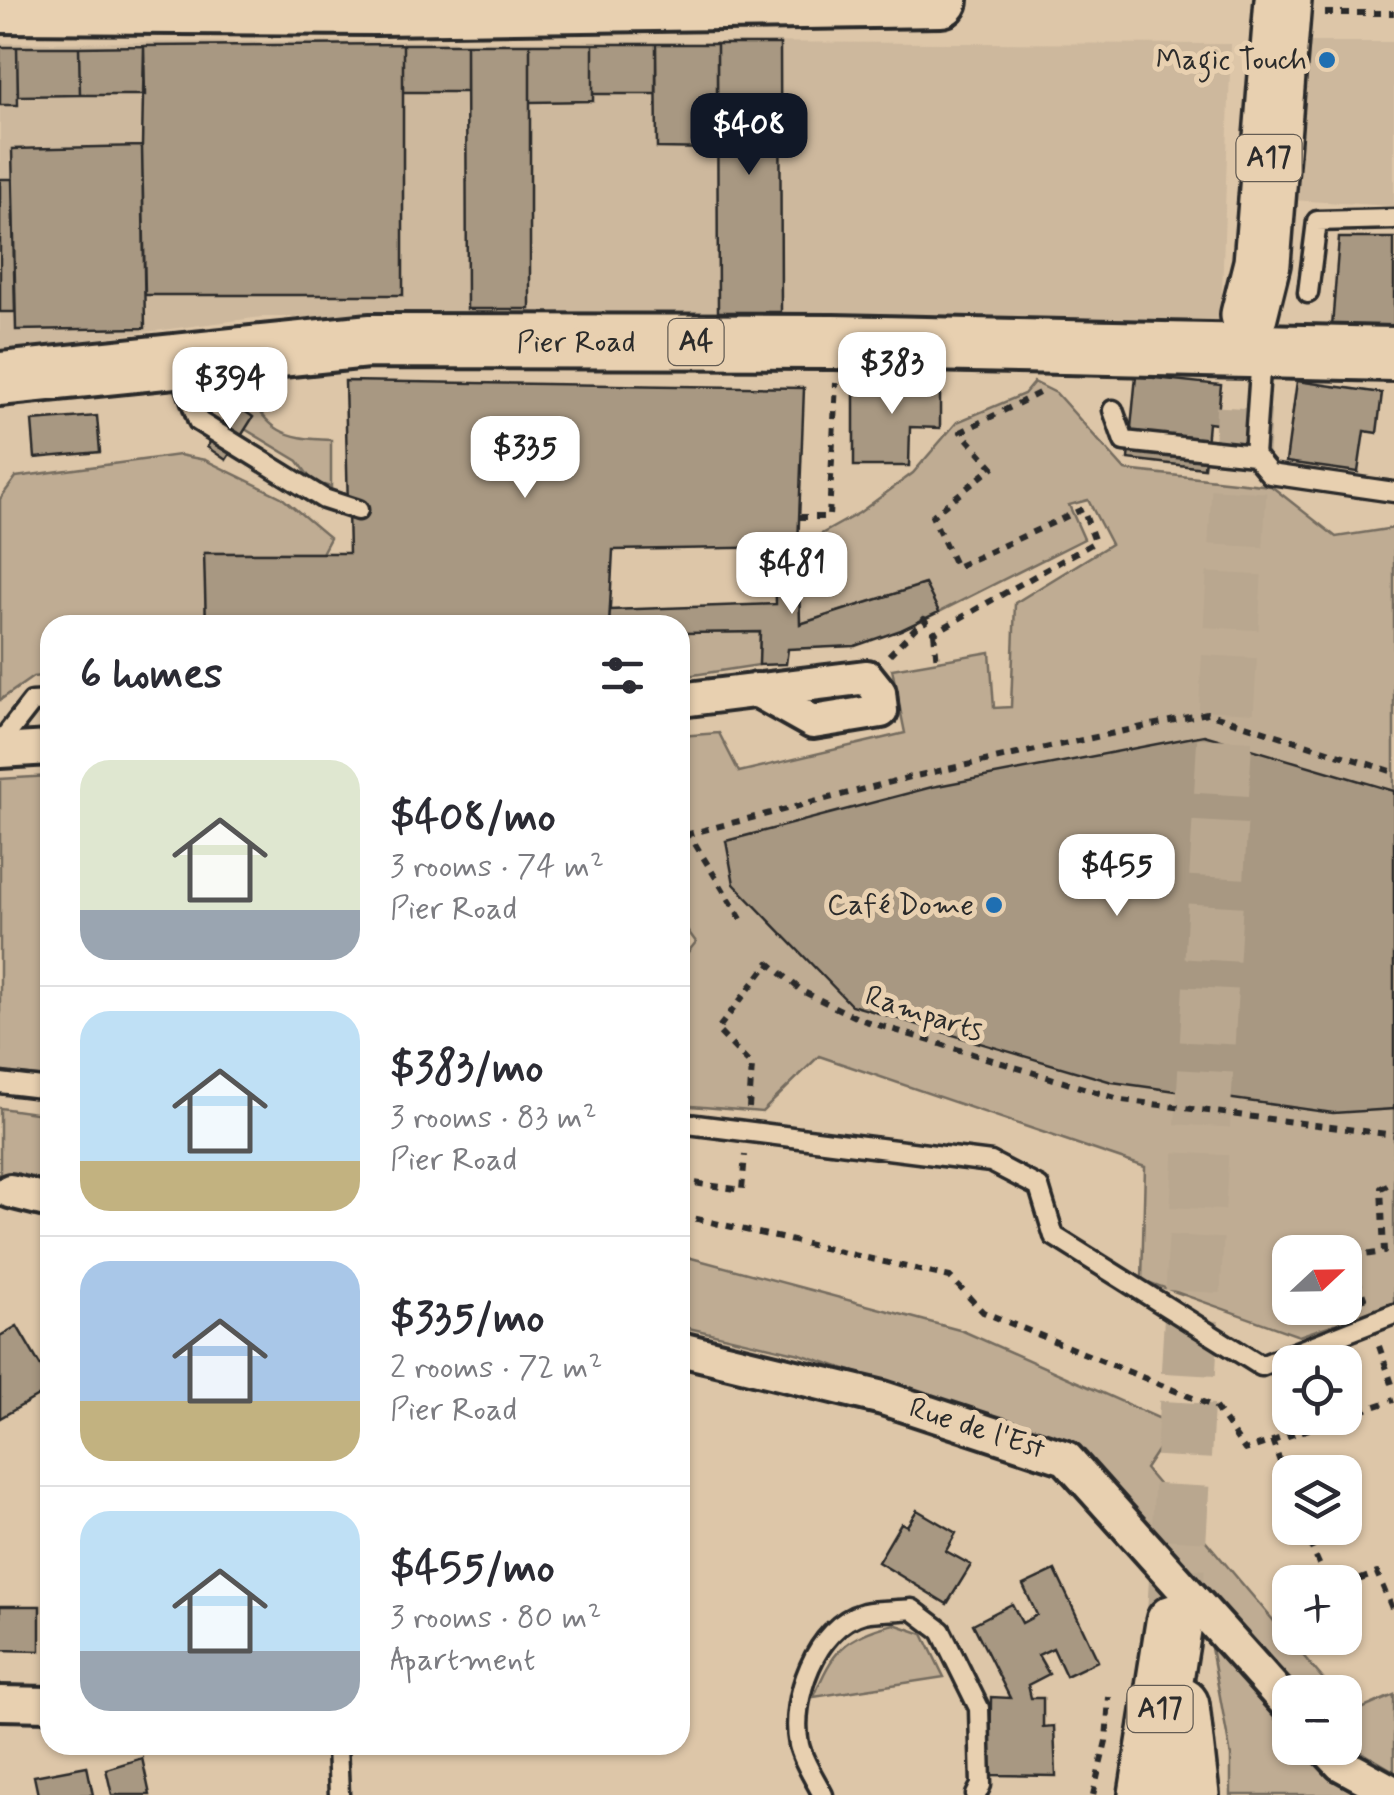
<!DOCTYPE html>
<html lang="en">
<head>
<meta charset="utf-8">
<style>
  :root { --surface:#fff; --page:#f7f7f7; --text:#2b2b33; --muted:#7c7c81; --line:#e1e1e2; --accent:#111827 }
  body { margin:0; font-family:Mynerve,sans-serif; background:var(--page); color:var(--text); height:100vh; display:flex; flex-direction:column; font-size:38px; white-space:nowrap }
  * { box-sizing:border-box; margin:0 }
  p { font-size:32px; color:var(--muted) }
  .icon { flex:none; width:55px; height:55px; fill:none; stroke:currentColor; stroke-width:2; stroke-linecap:round; stroke-linejoin:round }
  .map { position:relative; flex:1; overflow:hidden }
  .side { position:absolute; left:40px; top:615px; width:650px; height:1140px; display:flex; flex-direction:column; background:var(--surface); border-radius:30px; box-shadow:0 2px 8px #0004 }
  .side>* { flex:none }
  .needle { width:65px; rotate:68deg }
  .fabs { position:absolute; left:1272px; top:1235px; display:grid; gap:20px }
  .fabs a { display:grid; place-items:center; width:90px; height:90px; border-radius:20px; background:var(--surface); box-shadow:0 2px 8px #0004; font-size:50px }
  .price { position:absolute; translate:-50% -85px; padding:0 22px; border-radius:20px; background:#fff; color:#222; font-size:32px; line-height:65px; filter:drop-shadow(0 2px 5px #0008) }
  .price::after { content:''; position:absolute; left:50%; top:60px; width:30px; height:22px; margin-left:-15px; background:inherit; clip-path:polygon(0 0,100% 0,50% 100%) }
  .price.selected { background:var(--accent); color:#fff }
  ul { padding:0; list-style:none }
  li { display:flex; align-items:center; gap:30px; height:250px; padding:0 40px }
  li+li { border-top:2px solid var(--line) }
  li span { display:grid; place-items:center; flex:none; width:280px; height:200px; border-radius:30px; color:#555 }
  li>.icon { margin-inline-start:auto }
  span .icon { width:120px; height:120px; fill:#fffc; stroke-width:1 }
  li b { font-size:42px }
  h2 { display:flex; justify-content:space-between; align-items:center; height:120px; padding:0 40px; font-size:42px }
  .map>svg:first-child { display:block }
  .built { fill:#cdb89d }
  .green { fill:#bfac93; stroke:#756c5f; stroke-width:2.5; fill-rule:evenodd }
  .building { fill:#a89882; stroke:#2b2b2b; stroke-width:2.5 }
  .lines { fill:none; stroke-linecap:round; stroke-linejoin:round }
  .highway-tunnel { stroke:#b9a78f; stroke-width:55; stroke-dasharray:55 28; stroke-linecap:butt }
  .lane-casing { stroke:#2b2b2b; stroke-width:25 }
  .street-casing { stroke:#2b2b2b; stroke-width:40 }
  .primary-casing { stroke:#2b2b2b; stroke-width:60 }
  .highway-casing { stroke:#2b2b2b; stroke-width:62 }
  .path { stroke:#2b2b2b; stroke-width:6; stroke-dasharray:8 8; stroke-linecap:butt }
  .lane { stroke:#e8d0b0; stroke-width:18 }
  .street { stroke:#e8d0b0; stroke-width:32 }
  .primary { stroke:#e8d0b0; stroke-width:52 }
  .highway { stroke:#e8d0b0; stroke-width:55 }
  .poi-dot { fill:#1f6fb2; stroke:#e8d0b0; stroke-width:4 }
  .labels { text-anchor:middle; dominant-baseline:central; stroke-width:10; stroke-linejoin:round; paint-order:stroke }
  .shield { fill:#e8d0b0; stroke:#645c53; stroke-width:2.5 }
  .shield-label { font-size:28px; font-weight:bold; fill:#2b2b2b }
  .poi-label { font-size:30px; fill:#2b2b2b; stroke:#e8d0b0; text-anchor:end }
  .street-label { font-size:30px; fill:#2b2b2b; stroke:#e8d0b0 }
</style>
</head>
<body>
<div class="map">
<svg width="1394" height="1795" viewBox="0 0 1394 1795">
  <rect width="100%" height="100%" fill="#ddc6a8"/>
  <filter id="ink" filterUnits="userSpaceOnUse"><feTurbulence type="fractalNoise" baseFrequency=".01" numOctaves="2"/><feDisplacementMap in="SourceGraphic" scale="20" xChannelSelector="R" yChannelSelector="G"/><feConvolveMatrix kernelMatrix="1 2 1 2 8 2 1 2 1" color-interpolation-filters="sRGB"/></filter>
  <g filter="url(#ink)">
    <path class="built" d="M403,41L1231,44L1221,320L262,317L0,351V43Z
      M1297,42H1394V206L1290,200Z"/>
    <path class="green" d="M1034,382L1056,393L1125,470L1271,486L1336,537L1394,528V1304L1299,1336L1142,1280L1145,1167L819,1056L762,1112L680,1105V962L696,942L680,920V736L719,733L739,772L905,733L892,669L990,652L994,708L1011,707L1015,603L1111,544L1088,500L1069,505L1084,539L939,612L924,584L800,624L798,547L859,513L913,473L957,422L1024,394ZM1290,1252H1345V1308H1290Z
      M245,388C270,432 282,438 331,440V487L313,482L298,461L245,429L252,416L234,405L227,415L216,405L210,391Z
      M179,455L205,460L281,497L330,538L322,553H205L206,625H50V675L33,677L0,700V499L16,477Z
      M760,632L759,665L680,677V633Z
      M50,776V1077L0,1072V779Z
      M0,1108L50,1115V1186L0,1175Z
      M680,1255L963,1331L1174,1425L1145,1469L1334,1692H1294L1078,1446L800,1354L680,1326Z
      M894,1624L923,1634L944,1677L814,1697C832,1651 845,1636 894,1624Z
      M1209,1637L1290,1727V1748H1309L1343,1786L1361,1795H1231V1756Z
      M1394,1695V1771L1345,1742V1705L1352,1713Z"/>
    <path class="building" d="M403,44V295H145L142,146L144,46Z
      M403,44H466V92H403Z
      M466,44H530V309H467Z
      M530,44H593V101L530,102Z
      M593,44H656V94H593Z
      M656,44H717V149L657,148Z
      M717,44H780L781,312H718Z
      M144,46L145,95H80L79,47Z
      M0,47H17L18,105H0Z
      M17,47H79L80,95L18,96Z
      M142,146L145,328L16,330L12,149Z
      M0,179H12L15,312H0Z
      M1339,238H1394V329L1332,327Z
      M854,376L940,377V428L910,427L909,466H854Z
      M1136,376L1221,385L1217,424L1208,423L1204,468L1128,459Z
      M345,381L804,388L798,547L613,550L609,625H206L204,553H349Z
      M1297,381L1382,393L1377,433L1364,431L1358,472L1286,462Z
      M234,404L253,417L226,460L207,447Z
      M97,416L100,452L35,458L32,421Z
      M775,547H798L800,624L925,584L939,612L901,630L855,646L788,649L786,664L759,665L760,632L680,633V625H609L610,610L776,604Z
      M1204,735L1394,791V1109L1333,1113L1112,1082L851,1005L734,884L726,841L932,787Z
      M17,1326L50,1382V1389L0,1418V1336Z
      M917,1510L956,1533L946,1551L971,1565L947,1604L878,1562L901,1523L907,1526Z
      M1055,1570L1098,1661L1066,1676L1053,1648L1038,1655L1049,1674L1028,1685L1031,1698H1043V1727L1054,1726L1056,1776L990,1775L991,1697L1010,1698L973,1624L1012,1604L1022,1623L1037,1615L1023,1585Z
      M0,1606H40V1651L0,1650Z
      M142,1758L150,1795H112L106,1769Z
      M87,1766L93,1795H38L34,1776Z"/>
    <g class="lines">
      <path class="highway-tunnel" d="M1174,1623L1249,315"/>
      <defs>
        <path id="lane" d="M1308,293L1317,221L1394,219
          M1261,356L1254,455L1270,474L1394,492
          M178,364L198,421L324,499L358,510
          M1113,410L1124,441L1254,455
          M0,743L32,702L50,701
          M0,1083L50,1089
          M680,1123L991,1162L1039,1187L1054,1236L1261,1366L1394,1314
          M337,1745L339,1795
          M823,1795C815,1779 803,1762 799,1745C790,1700 815,1626 864,1613C879,1610 897,1611 912,1609L941,1631L979,1708L981,1785L976,1795"/>
        <path id="street" d="M680,700L867,677L879,692L881,711L813,722L756,690
          M0,751L50,748
          M10,1191L50,1201
          M680,1349L883,1398L1066,1458L1290,1707
          M0,1703L50,1704
          M1326,1748L1341,1764L1394,1793"/>
        <path id="primary" d="M0,6L377,8L941,0
          M0,379L369,341L834,342L1394,354"/>
        <path id="highway" d="M1249,315L1262,263L1283,0
          M1181,1706L1191,1795
          M1147,1795L1174,1623"/>
      </defs>
      <use href="#lane" class="lane-casing"/>
      <use href="#street" class="street-casing"/>
      <use href="#primary" class="primary-casing"/>
      <use href="#highway" class="highway-casing"/>
      <path class="path" d="M1325,13H1394
        M799,517H829L836,383
        M934,633L937,663
        M889,655L924,619L934,633L1095,542L1083,509L956,567L932,516L993,467L961,432L1041,392L1042,388
        M741,919L689,834L911,777L1207,713L1394,772
        M749,1108L752,1066L717,1030L769,963L802,991L859,1019L1122,1100L1394,1135
        M680,1181L742,1190L745,1155
        M680,1215L950,1277L983,1312L1215,1407L1245,1450L1342,1418
        M1365,1301L1350,1257L1384,1252L1381,1188L1394,1182
        M1379,1346L1394,1390
        M1345,1416L1394,1400
        M1272,1440L1290,1489
        M1303,1528L1327,1582
        M1345,1585L1377,1573L1394,1613
        M1093,1795L1106,1741L1109,1697"/>
      <use href="#lane" class="lane"/>
      <use href="#street" class="street"/>
      <use href="#primary" class="primary"/>
      <use href="#highway" class="highway"/>
    </g>
  </g>
  <g class="poi-dot">
    <circle cx="1327" cy="60" r="10"/>
    <circle cx="994" cy="905" r="10"/>
  </g>
  <g class="labels">
    <g class="shield">
      <rect x="1236.5" y="135" width="65" height="46" rx="8"/>
      <rect x="668.5" y="319" width="55" height="46" rx="8"/>
      <rect x="1127.5" y="1686" width="65" height="46" rx="8"/>
    </g>
    <g class="shield-label">
      <text x="1269" y="158">A17</text>
      <text x="696" y="342">A4</text>
      <text x="1160" y="1709">A17</text>
    </g>
    <g class="poi-label">
      <text x="1307" y="60">Magic Touch</text>
      <text x="974" y="905">Café Dome</text>
    </g>
    <g class="street-label">
      <text x="576" y="342">Pier Road</text>
      <text transform="translate(924 1014) rotate(18)">Ramparts</text>
      <text transform="translate(977 1429) rotate(18)">Rue de l'Est</text>
    </g>
  </g>
</svg>
<div class="fabs">
<a><svg class="needle" viewBox="-14 -14 28 28"><path d="M0-13l5 13h-10z" fill="#e53935"/><path d="M0 13l5-13h-10z" fill="#7c7c81"/></svg></a>
<a><svg class="icon" aria-label="locate" viewBox="0 0 24 24"><circle cx="12" cy="12" r="6"/><path d="M12 2v4M12 18v4M2 12h4M18 12h4"/></svg></a>
<a><svg class="icon" aria-label="layers" viewBox="0 0 24 24"><path d="M12 4l9 5-9 5-9-5zM3 14l9 5 9-5"/></svg></a>
<a>+</a>
<a>−</a>
</div>
<b class="price selected" style="left:749px;top:178px">$408</b>
<b class="price" style="left:892px;top:417px">$383</b>
<b class="price" style="left:230px;top:432px">$394</b>
<b class="price" style="left:525px;top:501px">$335</b>
<b class="price" style="left:792px;top:617px">$481</b>
<b class="price" style="left:1117px;top:919px">$455</b>
<section class="side">
<h2>6 homes<svg class="icon" aria-label="filters" viewBox="0 0 24 24"><path d="M4 7h16M4 17h16"/><circle cx="9" cy="7" r="2"/><circle cx="15" cy="17" r="2"/></svg></h2>
<ul>
<li><span style="background:linear-gradient(#dfe7d0 75%,#9aa5b1 0)"><svg class="icon" aria-label="home" viewBox="0 0 24 24"><path d="M3 11l9-7 9 7M6 9v11h12V9"/></svg></span><div><b>$408/mo</b><p>3 rooms · 74 m²</p><p>Pier Road</p></div></li>
<li><span style="background:linear-gradient(#bfe0f5 75%,#c2b280 0)"><svg class="icon" aria-label="home" viewBox="0 0 24 24"><path d="M3 11l9-7 9 7M6 9v11h12V9"/></svg></span><div><b>$383/mo</b><p>3 rooms · 83 m²</p><p>Pier Road</p></div></li>
<li><span style="background:linear-gradient(#a9c7e8 70%,#c2b280 0)"><svg class="icon" aria-label="home" viewBox="0 0 24 24"><path d="M3 11l9-7 9 7M6 9v11h12V9"/></svg></span><div><b>$335/mo</b><p>2 rooms · 72 m²</p><p>Pier Road</p></div></li>
<li><span style="background:linear-gradient(#bfe0f5 70%,#9aa5b1 0)"><svg class="icon" aria-label="home" viewBox="0 0 24 24"><path d="M3 11l9-7 9 7M6 9v11h12V9"/></svg></span><div><b>$455/mo</b><p>3 rooms · 80 m²</p><p>Apartment</p></div></li>
</ul>
</section>
</div>
</body>
</html>
